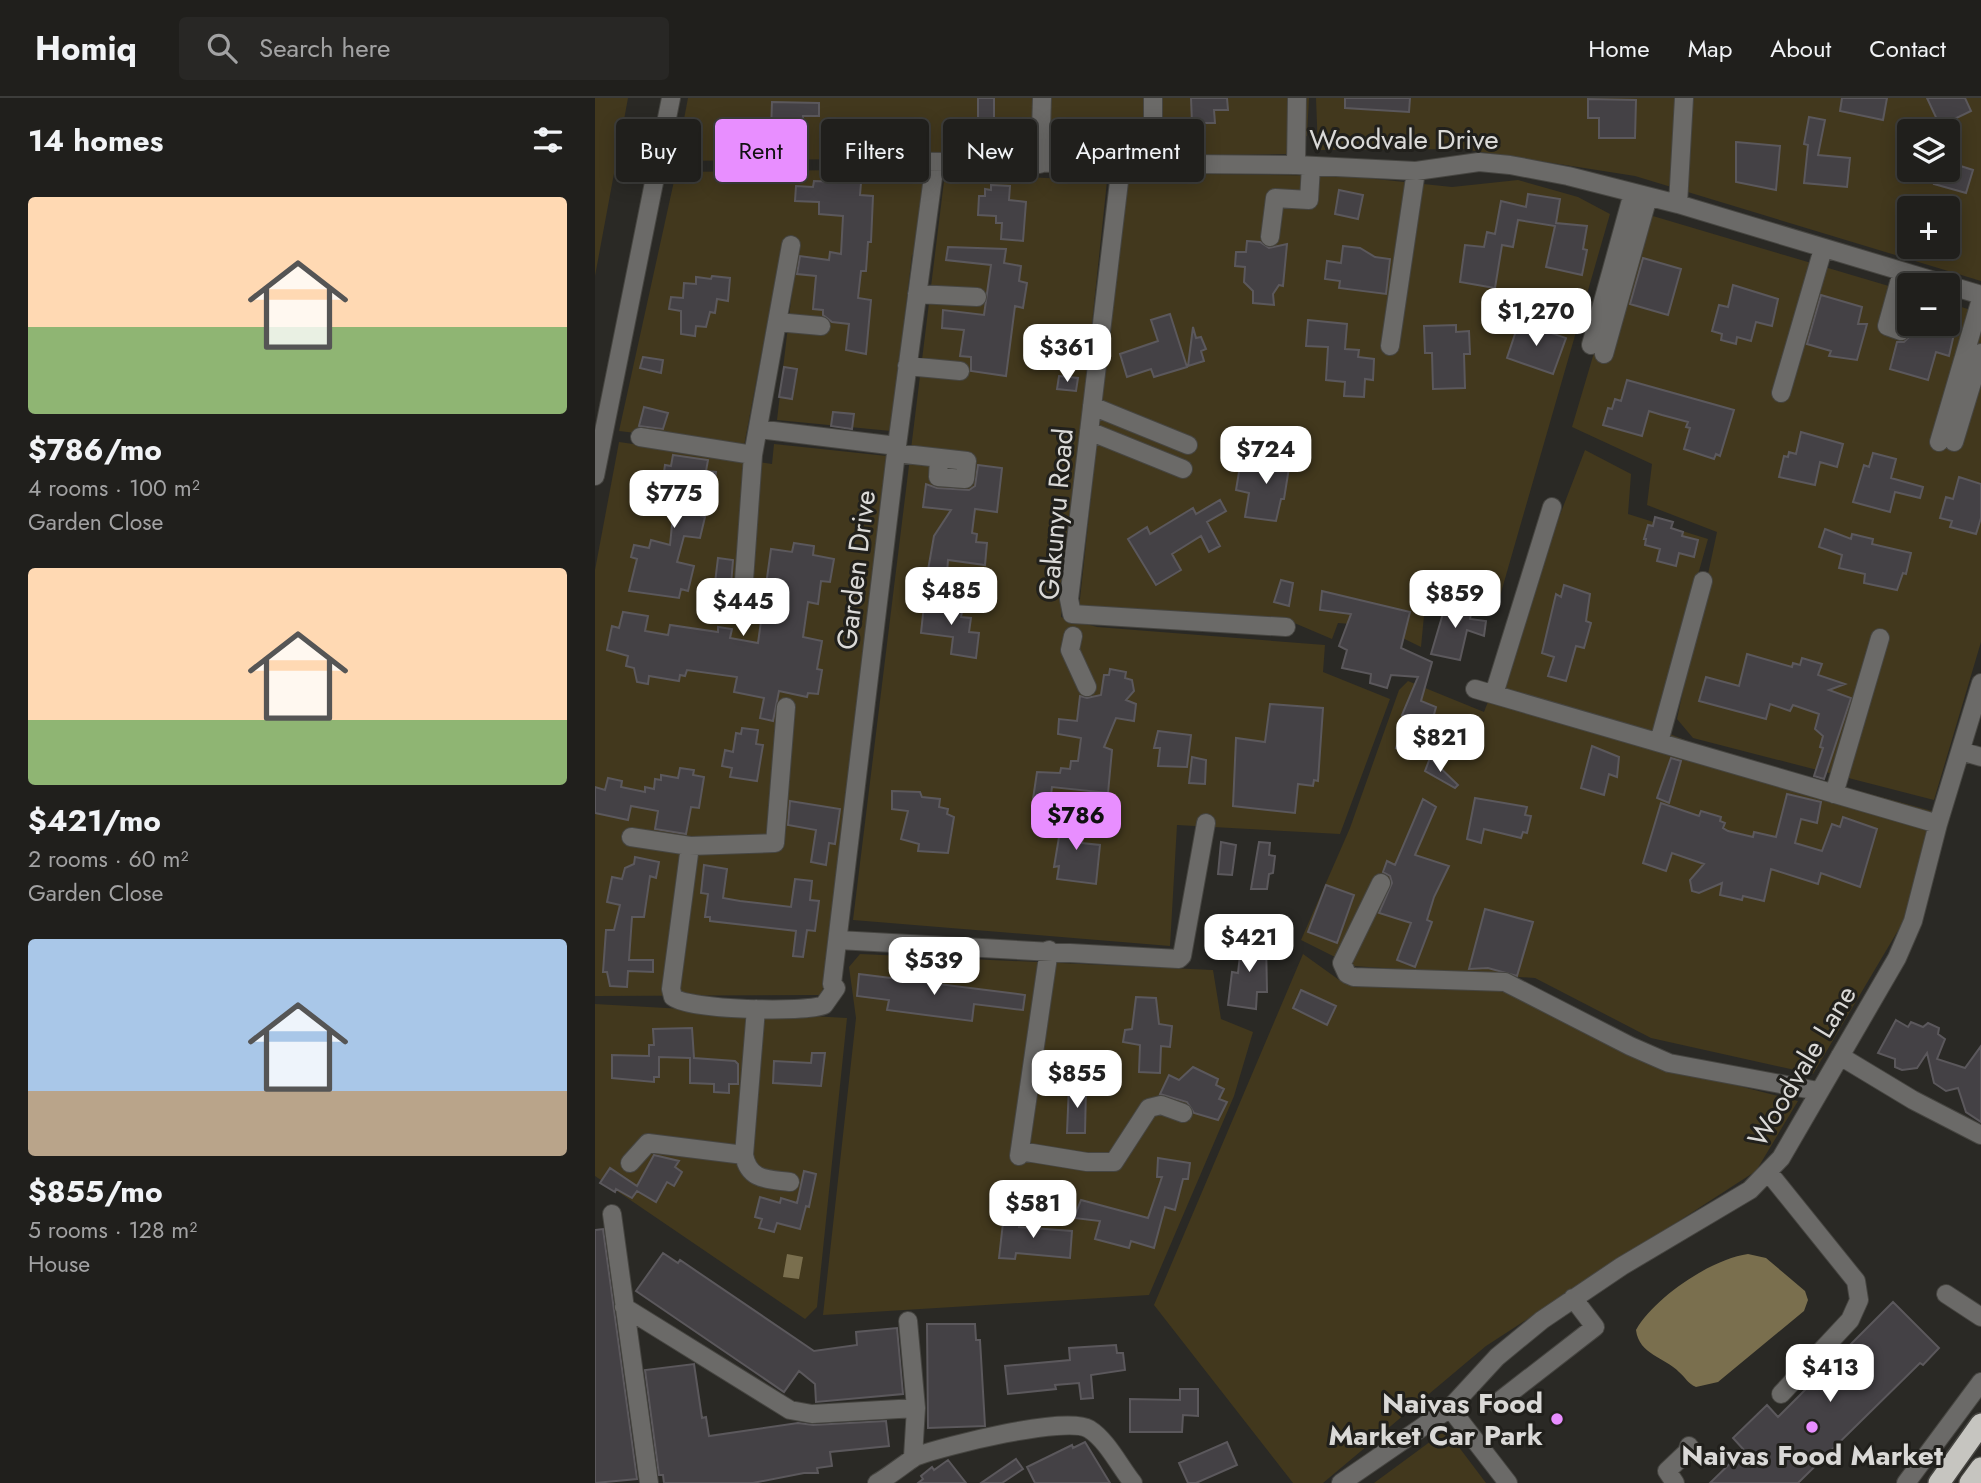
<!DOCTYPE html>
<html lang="en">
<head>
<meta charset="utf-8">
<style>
  :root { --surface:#201f1c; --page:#282725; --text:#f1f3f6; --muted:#a2a2a3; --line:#3d3d3b; --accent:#e88eff }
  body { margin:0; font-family:Jost,sans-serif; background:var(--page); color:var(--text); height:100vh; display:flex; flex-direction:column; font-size:26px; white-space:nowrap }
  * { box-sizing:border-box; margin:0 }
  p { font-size:23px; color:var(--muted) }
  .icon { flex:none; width:38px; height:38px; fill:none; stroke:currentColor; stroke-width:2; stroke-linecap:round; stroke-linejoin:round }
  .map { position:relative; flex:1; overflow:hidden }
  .drawer { display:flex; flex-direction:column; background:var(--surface); width:595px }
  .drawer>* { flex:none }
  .hud { position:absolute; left:21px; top:21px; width:665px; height:63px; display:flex; gap:14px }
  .tools { position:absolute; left:1302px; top:21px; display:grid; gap:14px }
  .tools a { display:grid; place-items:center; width:63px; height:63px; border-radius:7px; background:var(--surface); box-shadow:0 4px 18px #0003,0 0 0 2px var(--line); font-size:35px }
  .price { position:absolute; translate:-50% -60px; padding:0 16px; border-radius:14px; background:#fff; color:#222; font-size:23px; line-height:46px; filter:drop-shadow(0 2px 4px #0008) }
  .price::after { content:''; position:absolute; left:50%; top:42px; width:21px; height:16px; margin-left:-10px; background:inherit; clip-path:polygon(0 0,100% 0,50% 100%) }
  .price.on { background:var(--accent); color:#111 }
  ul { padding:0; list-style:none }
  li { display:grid; align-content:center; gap:14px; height:371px; padding:0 28px }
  li span { display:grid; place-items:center; height:217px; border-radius:7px; color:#555 }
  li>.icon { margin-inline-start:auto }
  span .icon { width:126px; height:126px; fill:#fffc; stroke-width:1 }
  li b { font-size:30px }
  h2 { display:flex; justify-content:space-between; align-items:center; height:84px; padding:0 28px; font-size:30px }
  .pill { padding:0 24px; border-radius:7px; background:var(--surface); box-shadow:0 4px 18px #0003,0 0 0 2px var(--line); font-size:24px; line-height:63px }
  .pill.on { background:var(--accent); color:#111 }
  header { display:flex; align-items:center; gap:42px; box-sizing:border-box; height:98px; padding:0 35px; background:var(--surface); border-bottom:2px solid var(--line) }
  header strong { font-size:33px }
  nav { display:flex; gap:38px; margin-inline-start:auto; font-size:24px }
  .search { width:490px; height:63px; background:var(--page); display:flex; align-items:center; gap:18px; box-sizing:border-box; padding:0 24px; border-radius:7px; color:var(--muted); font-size:26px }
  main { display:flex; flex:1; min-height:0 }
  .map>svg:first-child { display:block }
  .green { fill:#42381d; fill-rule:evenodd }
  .water { fill:#7a6f4e }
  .building { fill:#444145; stroke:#5b585c; stroke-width:2 }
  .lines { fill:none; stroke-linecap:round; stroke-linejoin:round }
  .minor-casing { stroke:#464541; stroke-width:20 }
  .highway-casing { stroke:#464541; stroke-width:24 }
  .minor { stroke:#6b6a68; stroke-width:18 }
  .highway { stroke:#c6c5c0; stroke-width:21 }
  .poi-dot { fill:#e88eff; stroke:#21201c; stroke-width:2.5 }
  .labels { text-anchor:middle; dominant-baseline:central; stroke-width:6; stroke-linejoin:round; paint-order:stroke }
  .street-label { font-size:28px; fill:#dad9d7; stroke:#21201c }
  .poi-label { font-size:28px; font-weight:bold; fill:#dad9d7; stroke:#21201c; text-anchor:end }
</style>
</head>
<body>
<header>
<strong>Homiq</strong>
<div class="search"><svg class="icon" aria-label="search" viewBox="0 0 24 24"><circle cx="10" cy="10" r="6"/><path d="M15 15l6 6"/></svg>Search here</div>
<nav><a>Home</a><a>Map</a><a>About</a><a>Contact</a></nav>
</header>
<main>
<section class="drawer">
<h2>14 homes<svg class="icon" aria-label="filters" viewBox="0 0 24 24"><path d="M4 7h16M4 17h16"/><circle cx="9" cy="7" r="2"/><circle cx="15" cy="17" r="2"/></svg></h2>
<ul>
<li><span style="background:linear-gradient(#ffd9b3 60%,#8fb573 0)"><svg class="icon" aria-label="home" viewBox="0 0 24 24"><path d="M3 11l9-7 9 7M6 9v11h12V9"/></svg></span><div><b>$786/mo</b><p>4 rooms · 100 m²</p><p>Garden Close</p></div></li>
<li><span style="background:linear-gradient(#ffd9b3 70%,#8fb573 0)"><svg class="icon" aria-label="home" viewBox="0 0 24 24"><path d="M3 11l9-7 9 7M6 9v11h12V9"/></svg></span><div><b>$421/mo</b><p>2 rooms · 60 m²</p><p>Garden Close</p></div></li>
<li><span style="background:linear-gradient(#a9c7e8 70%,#b9a48a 0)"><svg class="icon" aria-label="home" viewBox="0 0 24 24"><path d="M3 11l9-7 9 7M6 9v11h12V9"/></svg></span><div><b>$855/mo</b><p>5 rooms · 128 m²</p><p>House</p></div></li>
</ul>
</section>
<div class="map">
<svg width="1386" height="1385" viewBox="0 0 1386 1385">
  <rect width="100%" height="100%" fill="#2a2925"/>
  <path class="green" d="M0,0H33L0,178Z
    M93,0H714L712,38L693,40L692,56L81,63Z
    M721,0H1386V183L1040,78L868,51L723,52ZM1314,33H1353V72H1314ZM1314,110H1353V149H1314Z
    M328,71L327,81L333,84L321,155L317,157L296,333L182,322L203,143L188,142L149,348L24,333L81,74Z
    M350,75L512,83L466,519L502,529L730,547L728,574L795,601L745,736L582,727L575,848L258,822Z
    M531,75L752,78L857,89L923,82L983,99L1015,116L905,498L832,486L826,549L783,528L743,525L737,541L697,524L484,510Z
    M1041,113L1314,194V226H1353V205L1386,215V544L1339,702L1098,640L1082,621L1122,434L1052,407L1057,366L977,329Z
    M24,344L177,366L179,346L292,358L227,897L0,898V472Z
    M990,352L1036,376L1033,416L1113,441L1060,630L1115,652L1337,713L1308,824L1218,976L1056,940L940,880L758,868L706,842L755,730L804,592L813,583L889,614Z
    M265,856L618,872L626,921L658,934L639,998L554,1197L228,1217L261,920L254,869Z
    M708,856L747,884L907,893L1050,964L1203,1003L1161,1073L891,1248L728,1385H698L559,1207Z
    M0,906L252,920L222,1209L210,1221L0,1078Z
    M851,1332L891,1385H779Z"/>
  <path class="water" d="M192,1156L208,1159L204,1181L188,1179Z
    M1153,1156L1171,1160L1210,1193L1213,1202L1209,1213L1123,1284L1101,1289C1092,1285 1091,1280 1084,1274C1070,1259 1044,1257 1041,1232C1059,1200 1116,1161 1153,1156Z"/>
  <path class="building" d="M383,0H399V30H383Z
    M596,0H632L633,12H619L620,25H597Z
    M750,0H815L814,14L750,10Z
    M1247,0H1292L1288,22L1245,13Z
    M1332,0H1370L1376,13L1345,28Z
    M993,1L1041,2L1040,40H1004V20H993Z
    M177,4L224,5V18H208L207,52L165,51L166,33L176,34Z
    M1214,19L1230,22L1223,57L1255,60L1252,89L1209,85L1213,47L1209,46Z
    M1141,44L1185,48L1181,92L1141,84Z
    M1353,64L1378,72L1371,95L1339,86L1343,72H1353Z
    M219,83L266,85L265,97L278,98L276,144H273L271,173H266L263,200L276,202L271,256L251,252L254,226L237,224L228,217V212L218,211L221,178L202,176L205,158L234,162L235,154L246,156L248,118L224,116V104L200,103L201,88L218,89Z
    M396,87L415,88L414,102L431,104L428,143L406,141L407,125H401V118L383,117L384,98H390V91L396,92Z
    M744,92L768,97L763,121L740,116Z
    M933,96L965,101L961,125L992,128L988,151L992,152L987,177L951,169L960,128L923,122L918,149L907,147L900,190L865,184L870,147L889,149L892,134L900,136L906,103L931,109Z
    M652,143L665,144L674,150L692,146L688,188L684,187L678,196L679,207L658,205V193L649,184L650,169L640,168L641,154H651Z
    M748,148L765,150L780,159L795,161L791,196L744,190L745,183L730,181L732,163L746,165Z
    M353,149L411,151L409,165L426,168L424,183L432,185L428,210L420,208L411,278L376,273V259L365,258L369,232L347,230L348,212L389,217L396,167L351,162Z
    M1048,160L1086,171L1073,217L1035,206Z
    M117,178L135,180L133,203L122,201L120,215L115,214L111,229L101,228L100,238L86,236V213L74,211L76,199L88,200L89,185L101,186V179L116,181Z
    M1138,187L1183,201L1177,228L1161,224L1156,243L1142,239L1141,246L1126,242L1127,236L1117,233L1124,207L1133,209Z
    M1226,197L1267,209L1263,226H1272L1262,262L1234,258L1236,253L1212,246Z
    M575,216L592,269L559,279L556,271L532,279L525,256L563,243L556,222Z
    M713,222L752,226L750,251L764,252L763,259L779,261L778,282L770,281L769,299L749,298L750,284L731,282L733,249L711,248Z
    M924,224L971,240L958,276L912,260Z
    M1315,226L1359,236L1354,258L1341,254L1333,282L1295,271L1302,244H1309L1316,237Z
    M861,227V234L874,233L875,256H869L870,290L838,291L837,255H830L829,228Z
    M598,229L601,240L606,239L611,251L606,253L609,263L593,268Z
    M48,259L68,262L66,275L45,270Z
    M189,269L202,271L197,301L184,299Z
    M464,278L483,280L481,293L462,291Z
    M1032,282L1139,312L1125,358L1121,356L1119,361L1089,351L1095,330L1091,329L1093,324L1067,317L1054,313L1047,338L1008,327L1013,310L1017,311L1020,301L1026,303Z
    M49,309L73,315L68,331L44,328Z
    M238,314L259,316L257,331L236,328Z
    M1206,334L1248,346L1242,369L1225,364L1220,387L1184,379L1189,358L1193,359L1194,354L1201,356Z
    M685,343L698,345L689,401H686L681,423L650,419L654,395L641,392L645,368L678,375Z
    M1278,355L1301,361L1296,380L1328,389L1325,400L1300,394L1295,414L1258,404L1269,367L1274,369Z
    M78,357L113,362L111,373L121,374L119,389L111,388L106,418L110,419L105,440L89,438L82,464L99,468L93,493L86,491L84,500L34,493L42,461L36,459L39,447L54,450L56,442L75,447L79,407L69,406L70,394H66L70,367L76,368Z
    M383,367L407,370L402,414L380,411L377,435L382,436L381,444L392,445L390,467L353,462L352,475L333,472L339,438L356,412L328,409L331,386L342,390L374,392L380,388Z
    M1364,379L1386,386V420L1381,436L1355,429L1357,423L1345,420L1351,399L1358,401Z
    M625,402L631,413L612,424L625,448L614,454L606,438L577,456L586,472L561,487L533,441L552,429L555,436L598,410L601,416Z
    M1060,419L1078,424L1076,430L1088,434L1087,438L1103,442L1099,459L1084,455L1081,468L1062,463L1065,451L1050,447L1051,441H1049L1053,427L1058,428Z
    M1230,431L1256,441L1257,436L1278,441L1277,446L1316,455L1311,476L1308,475L1302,492L1269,485L1270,476L1244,470L1247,457L1224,449Z
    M199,445L219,448L218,457L239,461L235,484L226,483L223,506L213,504L208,539L227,543L222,571L227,572L223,596L213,595L212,599L184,593L178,623L165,620L169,600L139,594L142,579L92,572L90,578L85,577L84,583L54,578L53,586L42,584L39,570L31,568L33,558L12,552L17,528L24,530L28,514L53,518L50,533L73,537L75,527L123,534V529L137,531L135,540L163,545L176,451L197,454Z
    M123,460L138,462L136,487L120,485Z
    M686,482L698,485L694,508L679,504Z
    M969,487L995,496L991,523L996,525L989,550L981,548L971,583L953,578L959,559L947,555L961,496L966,499Z
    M116,490L129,492L127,505L115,504Z
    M727,493L815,514L806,550L837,564L826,603L841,609L828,657L801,650L812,618L807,617L823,579L796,577L792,590L775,585L776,576L747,570L752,552L744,548L756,516L725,512Z
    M343,499L360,501L359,513L367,514L366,519L376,520L374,534L384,535L381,560L356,556L358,539L326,535L329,507L342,508Z
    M852,502L877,510L875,521L891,523L889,538L872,532L865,562L836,556Z
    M1152,556L1197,569L1198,565L1205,567L1207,560L1227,566L1223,577L1250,586L1234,592L1256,600L1229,681L1219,678L1228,650L1225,649L1228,638L1220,631L1224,616L1198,607L1195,613L1175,606L1171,621L1104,603L1111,579L1144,588Z
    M515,571L531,574L530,580L537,582L539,593L531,602L541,606L539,623L521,620L509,649L517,652L513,695L457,689L455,704L438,701L442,674L465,675L466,670L475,671L476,663H483L486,640L463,636L464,621L482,623L485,598L492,600L506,597L509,577H514Z
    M675,606L728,610L723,683L719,682L718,688L703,686L700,715L638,708L641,640L670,644Z
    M147,630L163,632L161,646L168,647L162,683L135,679L137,670L127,668L130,652L138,654L141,635L146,636Z
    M563,633L596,637L592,669L563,668L565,650H559Z
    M997,648L1024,659L1022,679L1014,676L1009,697L986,690Z
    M597,659L611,662L610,686L594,685Z
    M835,660L863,687L860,690L830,673Z
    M1076,660L1086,663L1074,705L1062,700Z
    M85,670L99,672L98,677L109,679L104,710L96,709L91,736L60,731L63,713L36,708L33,722L0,715V689L10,692L13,680L27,683L26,689L50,694V689L59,691L60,681L66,682V677L83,680Z
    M297,693L325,694L327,699L345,701L344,709L353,711L352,716L359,719L353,755L323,753L324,746L306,741L313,713L297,711Z
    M1192,696L1226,704L1222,725L1206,721L1200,745L1227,753L1237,726L1245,729L1248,719L1282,731L1265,789L1226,775L1223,786L1176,771L1169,803L1148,798L1147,802L1125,797L1127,785L1104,795L1097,793L1095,782L1109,766L1077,755L1071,773L1048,765L1066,705L1104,718L1106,713L1126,719L1125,723L1130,725L1128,730L1133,733L1158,739L1159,734L1181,739Z
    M880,700L932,709L930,717L936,718L932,735L928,734L926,740L889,731L886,745L872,741Z
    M828,701L841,709L820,757L854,768L839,799L832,822L837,824L820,869L802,862L816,825L784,815L797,785L795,778L788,774L792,763L800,767Z
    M195,703L245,711L240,746L234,745L231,767L216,764L221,732L193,727Z
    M468,715L492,718L487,745L505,747L501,786L462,781L464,768L459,769Z
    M626,744L641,747L637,777L623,776Z
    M664,744L675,745L674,757L680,758L678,775L674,776L672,791H656Z
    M40,759L64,764L61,780L55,778L49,819H37L34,862H58V874L33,873L32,889L15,888L12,874H8L11,832H19L25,807L12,804L17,779L27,781L30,770L39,766Z
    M109,767L132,771L128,800L145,803L196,809L200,781L217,783L215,802L224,803L220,833L212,832L208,859L198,858L201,833L115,823V819H110L113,796L106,795Z
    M731,787L759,797L742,845L713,834Z
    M890,811L938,824L922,878L893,870L874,871Z
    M647,839L671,842L672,894H662L661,911L633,907L637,874L643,875Z
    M264,876L430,897L428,912L379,906L377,923L292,912L294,902L262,898Z
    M706,892L741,908L732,927L698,910Z
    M541,899L561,900L564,926L577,928L575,949L566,948L565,975L544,974L545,947L528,944L530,932L537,931Z
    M1301,922L1313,929L1316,924L1328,929L1333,925L1344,930L1343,936L1350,941L1342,961L1370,970L1386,948V1024L1371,1014L1363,990L1351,993L1339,985L1332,955L1322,970L1307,972L1300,969V961L1283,955Z
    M97,930L99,960L140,963L143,966V986H134V995L119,994V986L95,985V960L64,959V979H59V984L17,980V957L54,958V947H59L58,931Z
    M217,955H230L226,988L178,985L179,963L216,965Z
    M598,969L623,981L621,987L629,991L624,1001L632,1004L623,1022L599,1015L592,1004L565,996L574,977L584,982Z
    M474,987L491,989L490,1035H472Z
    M59,1057L84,1063L80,1069L87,1074L79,1088L72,1084L61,1104L42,1093L37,1100L21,1091L20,1094L5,1085L15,1070L42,1088Z
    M563,1060L595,1065L593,1081H588L580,1112L570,1109L559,1150L536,1143L534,1150L500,1141L505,1123L479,1120L486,1102L553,1120L567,1079H562Z
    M209,1073L221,1076L214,1109L211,1108L205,1131L182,1125L179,1134L164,1130L167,1121L160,1119L165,1099L185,1105L186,1100L202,1105Z
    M409,1116L425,1118L424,1129L477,1133L475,1160L421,1155L420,1161L404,1160Z
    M8,1131L42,1381L0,1385V1132Z
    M68,1155L83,1165L85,1162L219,1253L262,1247L261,1234L302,1230L308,1296L221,1304L220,1286L204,1273L189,1294L41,1193Z
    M1298,1204L1344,1250L1328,1267L1325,1265L1203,1385H1115L1149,1352L1138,1340L1172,1307L1183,1319Z
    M332,1226H380L381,1242H385L390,1328L333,1330Z
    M521,1247L522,1255H528L530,1272L496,1277L498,1300L486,1301L484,1285L460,1287L461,1291L413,1296L410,1268L475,1262L474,1250Z
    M99,1266L107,1320L111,1319L114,1338L203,1325L218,1327L291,1323L294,1348L235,1354L237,1368L222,1370L223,1375H209L158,1385H69L68,1377H64L50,1272Z
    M585,1291H603V1318L588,1317L587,1334H535V1301L585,1302Z
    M490,1344L515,1385H440L432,1369L477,1347L478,1350Z
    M632,1344L642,1367L601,1385H593L584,1365Z
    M421,1361L428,1371L407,1385H386Z
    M353,1362L371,1385H323L328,1381L326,1378L337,1369L339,1372Z"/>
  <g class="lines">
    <defs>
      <path id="minor" d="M234,63L701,67L821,73L884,64L915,67L973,78L1083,106L1386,197
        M445,66L447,0
        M526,67L474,501L477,516L691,529
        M558,67V0
        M701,67L702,0
        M1083,106L1089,0
        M675,139L680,100L714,102L716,68
        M322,196L382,199
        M182,224L226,228
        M1306,233L1292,228L1307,174
        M996,247L1038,95
        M795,248L821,73
        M1009,256L1053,99
        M312,268L365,273
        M1186,295L1228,151
        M497,308L593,347
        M163,331L302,348
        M494,333L588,371
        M45,339L158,357
        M1344,344L1386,201
        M1359,344L1386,255
        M301,355L372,363L370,381L343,379L344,360
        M0,378L76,0
        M147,510L158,357L196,147
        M478,538L475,552L492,589
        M880,591L1343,726
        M899,596L957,409
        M1064,644L1108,483
        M1366,653L1386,659
        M1239,696L1285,540
        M36,739L95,748L180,745L191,609
        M95,748L76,891L78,899C93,912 210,915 229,907L241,890L237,886L301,355L340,64
        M786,785L747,865L752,876L759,879L910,884L1035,948L1074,965L1223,993
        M243,842L584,861L587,858L611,725
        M161,911L149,1057C154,1083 173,1081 195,1084
        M1245,958L1318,1002L1386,1037
        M425,1053L492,1064H519L554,1010L566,1007L588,1015
        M424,1058L454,852
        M35,1065L53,1045L149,1057
        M1174,1075L1261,1183L1264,1202L1255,1222L1186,1296
        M17,1116L54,1385
        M1351,1196L1386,1219
        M29,1209L195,1312L217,1316L321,1310
        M313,1223L321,1310L318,1359
        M902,1305L1000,1229L978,1200
        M855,1310L913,1385
        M282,1385C292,1380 317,1360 322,1358C350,1348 471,1317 494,1331C512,1342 525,1369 538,1385
        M746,1385L855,1310L902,1259L947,1222L1027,1168L1155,1092L1186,1060L1302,860L1318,823L1343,726L1386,585
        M1080,1385L1072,1373L1092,1354L1094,1348
        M1311,1385L1386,1284"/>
      <path id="highway" d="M1344,1385L1386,1326
        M1375,1385L1386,1370"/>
    </defs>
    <use href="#minor" class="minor-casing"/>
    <use href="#highway" class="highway-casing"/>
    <use href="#minor" class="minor"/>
    <use href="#highway" class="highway"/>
  </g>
  <g class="poi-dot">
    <circle cx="962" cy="1321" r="7"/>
    <circle cx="1217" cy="1329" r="7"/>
  </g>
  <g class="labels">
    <g class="street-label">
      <text x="809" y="41">Woodvale Drive</text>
      <text transform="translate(461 416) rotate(-85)">Gakunyu Road</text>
      <text transform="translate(261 472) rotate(-83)">Garden Drive</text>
      <text transform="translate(1207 968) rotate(-59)">Woodvale Lane</text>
    </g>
    <g class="poi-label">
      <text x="948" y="1305">Naivas Food<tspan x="948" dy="32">Market Car Park</tspan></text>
      <text x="1217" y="1357" text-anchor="middle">Naivas Food Market</text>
    </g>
  </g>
</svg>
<div class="tools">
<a><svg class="icon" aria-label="layers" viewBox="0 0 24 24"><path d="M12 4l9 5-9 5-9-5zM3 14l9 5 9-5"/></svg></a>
<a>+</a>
<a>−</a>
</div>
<b class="price" style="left:941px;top:250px">$1,270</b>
<b class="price" style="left:472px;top:286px">$361</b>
<b class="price" style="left:671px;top:388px">$724</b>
<b class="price" style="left:79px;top:432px">$775</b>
<b class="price" style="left:356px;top:529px">$485</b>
<b class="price" style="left:860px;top:532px">$859</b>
<b class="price" style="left:148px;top:540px">$445</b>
<b class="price" style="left:845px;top:676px">$821</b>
<b class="price on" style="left:481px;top:754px">$786</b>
<b class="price" style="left:654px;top:876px">$421</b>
<b class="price" style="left:339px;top:899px">$539</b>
<b class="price" style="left:482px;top:1012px">$855</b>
<b class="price" style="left:438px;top:1142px">$581</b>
<b class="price" style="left:1235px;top:1306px">$413</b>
<div class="hud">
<a class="pill">Buy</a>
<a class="pill on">Rent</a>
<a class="pill">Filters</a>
<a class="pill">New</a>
<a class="pill">Apartment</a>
</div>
</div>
</main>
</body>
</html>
